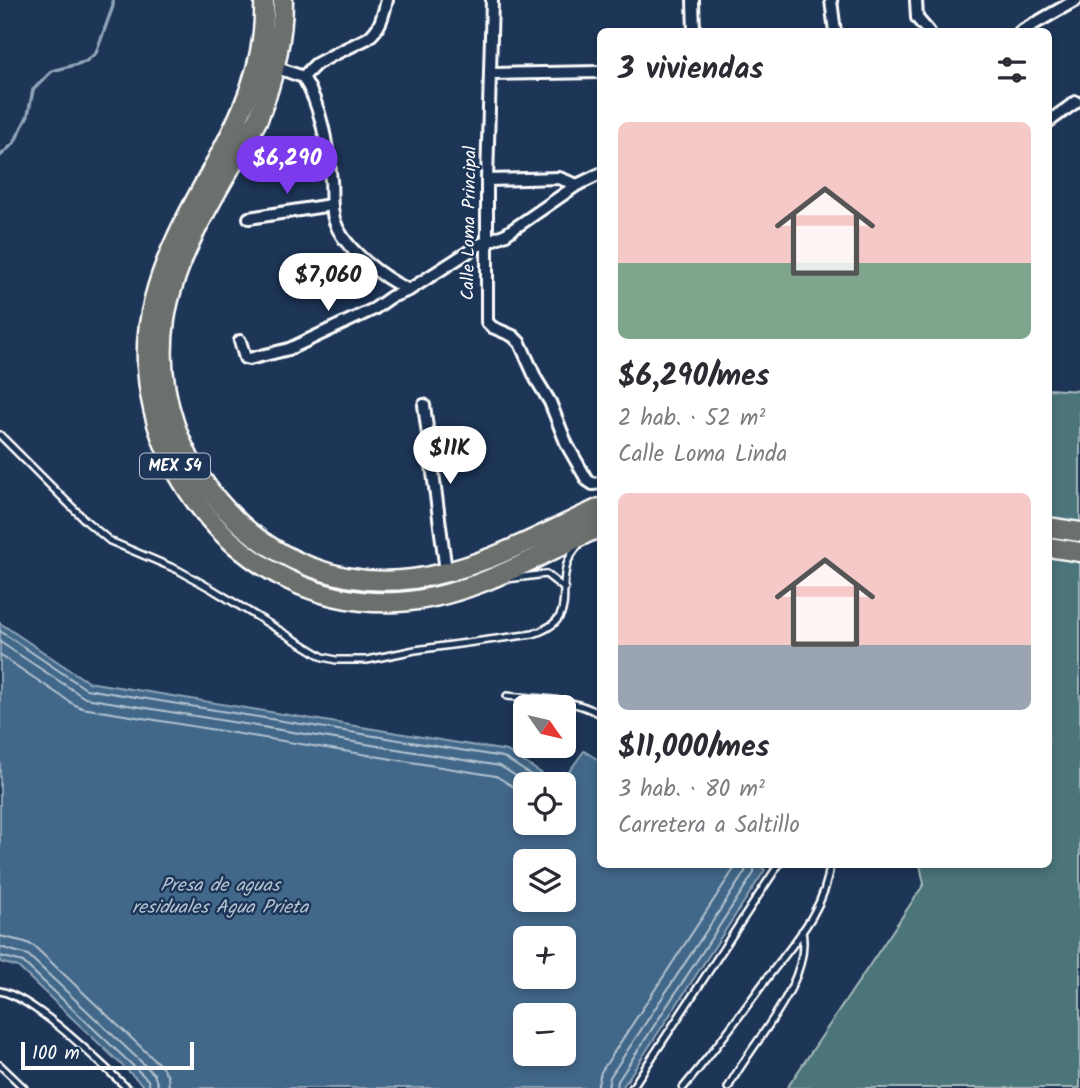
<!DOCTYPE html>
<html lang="es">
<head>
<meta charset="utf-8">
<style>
  :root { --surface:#fff; --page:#f7f7f7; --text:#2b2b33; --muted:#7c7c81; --accent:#7c3aed }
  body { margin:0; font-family:Kalam,sans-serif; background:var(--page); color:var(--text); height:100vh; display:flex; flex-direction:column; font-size:26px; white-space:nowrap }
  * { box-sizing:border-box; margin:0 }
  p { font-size:23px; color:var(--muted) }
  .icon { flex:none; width:38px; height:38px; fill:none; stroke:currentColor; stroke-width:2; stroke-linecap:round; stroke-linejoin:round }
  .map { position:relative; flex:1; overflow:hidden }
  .details { position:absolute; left:597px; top:28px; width:455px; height:840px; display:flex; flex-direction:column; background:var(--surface); border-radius:10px; box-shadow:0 4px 10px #0003 }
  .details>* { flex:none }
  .needle { width:46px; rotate:124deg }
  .tools { position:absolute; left:513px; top:695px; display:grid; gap:14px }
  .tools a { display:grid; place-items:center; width:63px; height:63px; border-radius:10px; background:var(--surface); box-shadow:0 4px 10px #0003; font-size:35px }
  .scale { position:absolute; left:21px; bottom:18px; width:173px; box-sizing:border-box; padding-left:7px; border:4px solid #fff; border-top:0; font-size:19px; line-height:24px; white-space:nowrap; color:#fff; -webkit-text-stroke:5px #1d3557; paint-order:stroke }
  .price { position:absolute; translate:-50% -60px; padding:0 16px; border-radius:24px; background:#fff; color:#222; font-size:23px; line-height:46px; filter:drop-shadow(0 2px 4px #0008) }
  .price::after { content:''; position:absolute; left:50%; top:42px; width:21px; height:16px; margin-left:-10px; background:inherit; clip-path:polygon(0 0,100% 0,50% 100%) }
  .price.selected { background:var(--accent); color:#fff }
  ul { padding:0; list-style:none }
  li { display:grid; align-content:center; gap:14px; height:371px; padding:0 21px }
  li span { display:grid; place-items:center; height:217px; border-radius:10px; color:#555 }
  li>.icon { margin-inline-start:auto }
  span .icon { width:126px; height:126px; fill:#fffc; stroke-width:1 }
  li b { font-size:30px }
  h2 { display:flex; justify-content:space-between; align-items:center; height:84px; padding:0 21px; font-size:30px }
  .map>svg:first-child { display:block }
  .green { fill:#4c757a; stroke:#a6babc; stroke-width:2 }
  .water { fill:#426889; stroke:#8ea4b8; stroke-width:2; fill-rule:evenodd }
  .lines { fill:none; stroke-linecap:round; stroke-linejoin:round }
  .shore { stroke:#b3c3d0; stroke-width:2 }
  .stream { stroke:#8ea4b8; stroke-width:3.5 }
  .service-casing { stroke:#fff; stroke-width:10 }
  .minor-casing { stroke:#fff; stroke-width:16 }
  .primary-casing { stroke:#fff; stroke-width:23 }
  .service { stroke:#1d3557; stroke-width:5 }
  .minor { stroke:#1d3557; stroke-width:10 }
  .primary { stroke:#6c706d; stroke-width:18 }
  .labels { text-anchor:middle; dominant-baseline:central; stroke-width:5; stroke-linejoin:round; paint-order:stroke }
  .shield { fill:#1d3557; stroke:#bbc2cd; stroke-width:2 }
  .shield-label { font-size:16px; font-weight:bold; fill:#fff }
  .street-label { font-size:18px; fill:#fff; stroke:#1d3557 }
  .water-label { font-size:19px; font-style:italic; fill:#b3c3d0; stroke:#1d3557 }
</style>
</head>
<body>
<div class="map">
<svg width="1080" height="1088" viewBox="0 0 1080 1088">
  <rect width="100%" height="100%" fill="#1d3557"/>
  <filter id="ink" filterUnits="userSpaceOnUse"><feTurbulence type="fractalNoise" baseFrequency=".0143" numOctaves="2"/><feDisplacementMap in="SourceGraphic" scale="14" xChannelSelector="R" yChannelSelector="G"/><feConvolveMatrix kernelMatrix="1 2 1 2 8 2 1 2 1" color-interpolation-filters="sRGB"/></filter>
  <g filter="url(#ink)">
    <path class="green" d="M1048,389L1080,391V1088H787L924,884L920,865L1048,864Z"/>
    <path class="water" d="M0,623L88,682L507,751L558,784H525V822H564V784H560L584,751L600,761V864H757L765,870L622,1088H146L18,967L0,962ZM525,861H564V900H525ZM525,938H564V976H525ZM525,1015H564V1054H525Z"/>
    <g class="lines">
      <path class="shore" d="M0,631L86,689L503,757L545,784
        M0,642L85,698L500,766L529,784
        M0,655L73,704L82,708L496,776L525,794
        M0,936L25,942L34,946L162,1067L168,1076L169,1088
        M0,947L28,955L154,1074L159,1088
        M0,956L23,962L148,1080L150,1088
        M597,1088L601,1072L734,869L735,864
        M608,1088L610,1077L745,872V864
        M617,1088L618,1081L754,873V864"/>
      <path class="stream" d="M0,156L14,143L28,115L33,90L52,71L85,62L96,53L113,6V0"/>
      <defs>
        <path id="service" d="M0,435L86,521L110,541L178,570L212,589L323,657L336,660H367L415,650L533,634C579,619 556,595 568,561C571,554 576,548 581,542
          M507,579L546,574L565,589
          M507,696C539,699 572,698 600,714
          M0,991C35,998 100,1063 127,1088
          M0,1065L24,1088
          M632,1088L779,864
          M683,1088C712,1053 739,1017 765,981C791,946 826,910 830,864
          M728,1088C751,1042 812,984 802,931"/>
        <path id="minor" d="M492,0L487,180V322L492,327L513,336L520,343L536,379L550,402L567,445L587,480L593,484L600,483
          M693,0L694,32
          M831,0L835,32
          M916,0L917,18L929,32
          M1020,32L1076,0
          M275,67L303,77
          M490,74L600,72
          M303,77C322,107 327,145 331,180C332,194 330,209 335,222C345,250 383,278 409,290
          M303,77L316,64L333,55L368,38C381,28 383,15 387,0
          M1048,122L1076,102
          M487,180L559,178L577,185
          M249,218L331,205
          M240,341L245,358L249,359L289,349L374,309L391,297L409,290L479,245L506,234L577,185L600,174
          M424,405L446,571"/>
        <path id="primary" d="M264,0C269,115 181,193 154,299C115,450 241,611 398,602C470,598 536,556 600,527
          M283,0C283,41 273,81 258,119C225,181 175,250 165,320C144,463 267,598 413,579C479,570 540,535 600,508
          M1048,527L1080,532
          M1048,547L1080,552"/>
      </defs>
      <use href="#service" class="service-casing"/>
      <use href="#minor" class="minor-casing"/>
      <use href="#primary" class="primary-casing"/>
      <use href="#service" class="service"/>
      <use href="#minor" class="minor"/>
      <use href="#primary" class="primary"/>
    </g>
  </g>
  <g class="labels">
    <rect class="shield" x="140" y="453.5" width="70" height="25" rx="5"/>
    <g class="shield-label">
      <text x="175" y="466">MEX 54</text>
    </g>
    <g class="street-label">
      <text transform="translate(470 223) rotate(-89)">Calle Loma Principal</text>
    </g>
    <g class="water-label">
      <text x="220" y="886">Presa de aguas<tspan x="220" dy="22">residuales Agua Prieta</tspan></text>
    </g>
  </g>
</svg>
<div class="tools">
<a><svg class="needle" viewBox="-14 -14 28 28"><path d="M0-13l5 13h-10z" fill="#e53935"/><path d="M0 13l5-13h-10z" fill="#7c7c81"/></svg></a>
<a><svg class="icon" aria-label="locate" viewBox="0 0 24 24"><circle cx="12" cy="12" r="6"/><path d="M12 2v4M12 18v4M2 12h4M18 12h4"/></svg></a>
<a><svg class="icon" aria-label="layers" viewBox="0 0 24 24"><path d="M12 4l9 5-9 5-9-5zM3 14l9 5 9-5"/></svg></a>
<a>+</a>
<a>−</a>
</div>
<div class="scale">100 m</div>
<b class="price selected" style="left:287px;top:196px">$6,290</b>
<b class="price" style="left:328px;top:313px">$7,060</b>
<b class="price" style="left:450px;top:486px">$11K</b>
<section class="details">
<h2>3 viviendas<svg class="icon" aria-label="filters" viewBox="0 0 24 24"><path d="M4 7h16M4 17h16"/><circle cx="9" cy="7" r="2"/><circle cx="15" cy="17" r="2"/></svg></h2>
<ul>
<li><span style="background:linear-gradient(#f6c9c9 65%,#7fa58c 0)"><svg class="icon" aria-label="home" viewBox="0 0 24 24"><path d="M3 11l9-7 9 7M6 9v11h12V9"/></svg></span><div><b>$6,290/mes</b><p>2 hab. · 52 m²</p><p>Calle Loma Linda</p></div></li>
<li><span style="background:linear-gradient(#f6c9c9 70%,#9aa5b1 0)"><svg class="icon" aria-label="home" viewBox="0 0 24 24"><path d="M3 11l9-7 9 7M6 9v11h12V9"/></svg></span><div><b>$11,000/mes</b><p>3 hab. · 80 m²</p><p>Carretera a Saltillo</p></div></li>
</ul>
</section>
</div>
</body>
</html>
